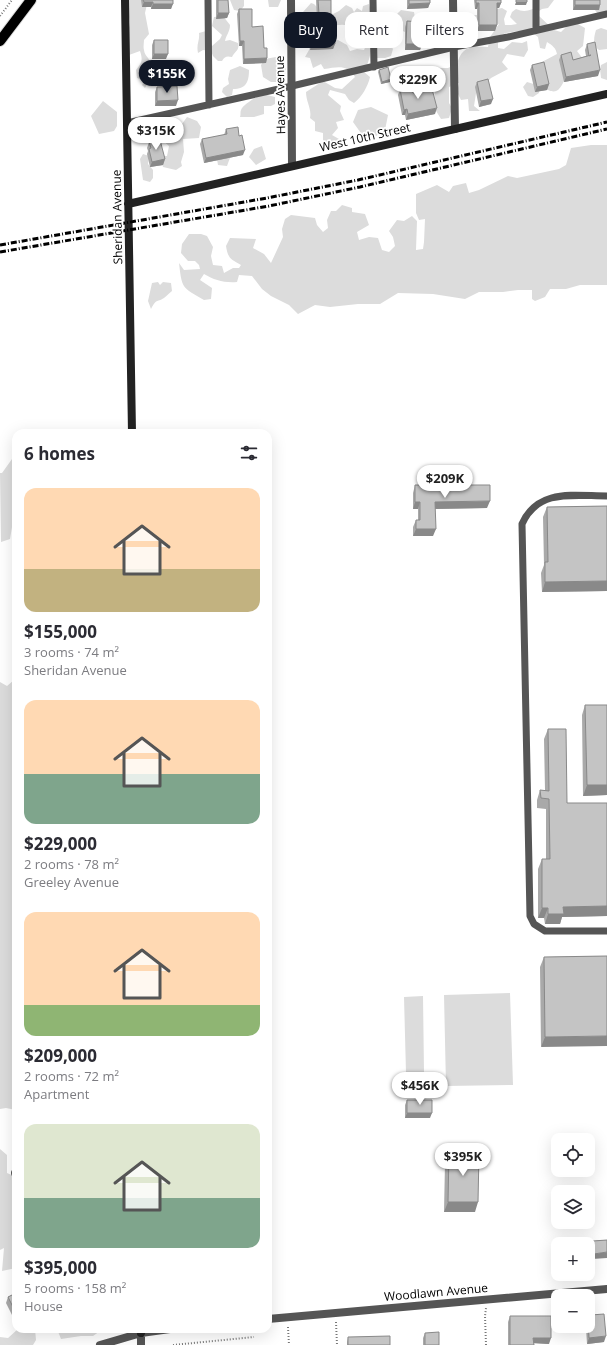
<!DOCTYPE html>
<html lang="en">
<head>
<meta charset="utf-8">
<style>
  :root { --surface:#fff; --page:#f2f2f3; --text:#2b2b33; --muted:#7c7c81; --accent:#111827 }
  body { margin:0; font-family:"Open Sans",sans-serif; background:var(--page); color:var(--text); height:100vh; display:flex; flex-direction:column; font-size:15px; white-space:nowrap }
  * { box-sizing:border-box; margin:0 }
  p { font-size:13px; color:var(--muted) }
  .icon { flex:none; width:22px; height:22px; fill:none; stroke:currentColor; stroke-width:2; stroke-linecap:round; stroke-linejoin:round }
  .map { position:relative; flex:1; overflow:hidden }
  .panel { position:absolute; left:12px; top:429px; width:260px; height:904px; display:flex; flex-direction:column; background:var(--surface); border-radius:12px; box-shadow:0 4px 16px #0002 }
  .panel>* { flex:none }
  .guide { position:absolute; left:284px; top:12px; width:263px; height:36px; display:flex; gap:8px }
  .buttons { position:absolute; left:551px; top:1133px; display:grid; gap:8px }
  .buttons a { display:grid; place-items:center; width:44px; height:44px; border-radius:8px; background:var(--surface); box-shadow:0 4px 16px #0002; font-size:20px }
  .price { position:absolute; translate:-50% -34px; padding:0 9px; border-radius:14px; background:#fff; color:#222; font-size:13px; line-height:26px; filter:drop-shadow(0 1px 2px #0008) }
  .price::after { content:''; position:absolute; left:50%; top:24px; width:12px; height:9px; margin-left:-6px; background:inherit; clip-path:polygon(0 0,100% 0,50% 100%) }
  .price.on { background:var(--accent); color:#fff }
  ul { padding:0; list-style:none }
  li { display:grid; align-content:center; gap:8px; height:212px; padding:0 12px }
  li span { display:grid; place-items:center; height:124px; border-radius:12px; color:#555 }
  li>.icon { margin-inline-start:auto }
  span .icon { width:72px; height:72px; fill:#fffc; stroke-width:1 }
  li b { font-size:17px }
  h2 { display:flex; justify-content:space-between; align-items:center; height:48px; padding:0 12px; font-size:17px }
  .tag { padding:0 14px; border-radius:12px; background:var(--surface); box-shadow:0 4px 16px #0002; font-size:14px; line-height:36px }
  .tag.on { background:var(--accent); color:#fff }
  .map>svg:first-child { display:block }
  .green { fill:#dcdcdc }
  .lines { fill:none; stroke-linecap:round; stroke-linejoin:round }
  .primary-casing { stroke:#dbdbdb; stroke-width:12 }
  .path { stroke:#777; stroke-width:2; stroke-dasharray:1 2; stroke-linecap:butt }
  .lane { stroke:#555; stroke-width:7 }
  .street { stroke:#555; stroke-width:8 }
  .secondary { stroke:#222; stroke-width:8 }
  .primary { stroke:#000; stroke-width:10 }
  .rail { stroke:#000; stroke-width:3; stroke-dasharray:6 2 1 2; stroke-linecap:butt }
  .wall { fill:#a9a9a9 }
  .shaded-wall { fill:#898989 }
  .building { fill:#c4c4c4; stroke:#898989 }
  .labels { text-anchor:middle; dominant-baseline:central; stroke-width:3.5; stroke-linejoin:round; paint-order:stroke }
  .street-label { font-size:12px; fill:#000; stroke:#fff }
</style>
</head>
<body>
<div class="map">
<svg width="607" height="1345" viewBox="0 0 607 1345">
  <rect width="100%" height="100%" fill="#fff"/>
  <path class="green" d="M123,0H148L145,13L149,34L144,40C144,43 143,47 144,50C145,59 154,58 147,68L150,79L145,88L142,85L145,81L137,78L136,70C142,63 143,60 140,51L129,55L122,43C133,25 131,19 123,0Z
    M230,0H244V6L240,11L234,10Z
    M268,0H281L278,7H269Z
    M534,0H554L548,8L542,9L539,11V16L554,30L561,32L568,25L576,23L585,28L583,46L577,51L583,59C579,63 572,67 569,72C561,84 560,100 542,86L539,88V93L533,97L528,96L523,87L527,82L537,85L540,63L557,54C556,48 552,45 547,42L545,49L540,48L538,37L534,34L518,31L506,33L498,36V48L504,49L512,42L522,43L527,41L528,50L524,57L507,54L502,62L508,69L491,78L485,84L477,87L474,106L480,111H469L468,99L461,100L457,92L459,83L449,87V103L452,108L449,118L441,119L433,106L435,91L426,90L436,68H448L457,64C462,46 471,46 488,47L490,37L499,24L494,23L492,10L502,8L507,11L504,19L505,25H511L517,24L510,17L512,12L516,9C525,13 531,10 539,6Z
    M598,0H607V13L599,15L594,9Z
    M311,3L314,4L319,9L316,19L324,16L329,12L333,14L339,11L346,5L352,8L354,12L357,8L362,11L363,6L369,4L371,12C366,20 372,29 372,39C372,49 369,63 364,72L370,77C368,86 362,97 354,103L349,100L345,94L330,90L328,95L341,106L340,111L344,120L336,122L338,128L332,135L339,139L334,145H326L323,140V133L315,131V122L310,118C312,109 306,102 306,92L323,81L335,88L342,89L355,77C347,64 338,67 324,69L321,64L313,68L310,58L305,57L309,50L310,43L332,41L338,40L347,45L350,51L357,49L364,50C367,44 369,37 364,31L357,32C352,28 347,24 340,25C334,25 340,25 335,28C328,31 318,30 315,23L307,25L302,22L303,12Z
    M401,10L414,12L416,23L405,32L396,28L389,27L385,34L379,30L375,22L381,12L388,19L395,21L397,14Z
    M470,15H477L478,24L475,29V34H470C472,28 470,22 470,15Z
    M223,16L230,25C230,32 226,35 225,41L230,40L238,43C240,50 235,51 232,57C227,56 225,56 222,61H218L213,56L211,51L203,50L198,53C196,44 200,41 199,33L206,31L212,46L220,39L222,35L212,26L214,17Z
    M601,28L607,30V49L599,50C592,45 594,37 596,30Z
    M381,42L389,43L393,49L391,56L385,58H377L376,51V46Z
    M276,57L286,69L285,75L278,77L276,82H271L263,77L261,65L265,59Z
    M607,62V80L601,78L600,69L601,65Z
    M240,66L249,70C249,82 246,89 233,89L232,95L227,97L222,92L223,88L229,84L228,79L230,70Z
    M165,72L170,74C171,81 167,85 160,83L159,77L162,73Z
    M263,94L275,97V104L271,106H264V114L254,117H240C241,114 240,112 241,110C243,104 258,96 263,94Z
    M103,101L117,112V126L114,131L99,134L91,116Z
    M371,107L388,115L385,130L376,136H363L353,122L358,110Z
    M187,117L197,121L201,127L199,138L183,139L184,152L181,162L182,166L176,170L163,167L160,156H167L169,146L159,137L166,127L182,124Z
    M591,145H607V285H580L566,289H550L545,297L535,301L532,299V290H518L503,292H479L465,299L433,294L398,293L380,304H358L330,307L315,305L298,314L289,305L271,296L262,289L252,276L239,275L237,282C224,283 214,280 204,274L200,280L212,288L211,299L204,300C182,287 182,289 179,263L184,270L200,269L199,265L195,261H188L181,253L182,244L189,234H201L207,236L213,247L211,256L213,265L222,266L224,273L233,268H239L241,265C231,259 228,259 226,246L230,238L256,239L253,248L264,254L271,263L283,237L282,229L285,219L291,215L315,218L317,225L323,232L328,228L327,220L331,211H336L342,205L352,208V212L365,214L369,225L357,232L359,240L369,237L378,238L382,250L389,252L395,246L393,237L389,231L397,220L404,221L412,216L417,221L416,250L423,249L424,242L425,219L419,220L416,213V194L437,185L449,192L453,186L466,183L469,193L479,190L508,176L517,178L559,169L566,165L571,148Z
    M262,146L266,159L256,165L249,157L254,149Z
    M143,154L149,156L148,164L153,170V178L150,182L143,180L140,159Z
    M231,155L227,166L218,165L217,159Z
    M158,282L160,285L163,282L171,283L172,291C169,293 167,296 164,298C156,303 157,298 151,309L148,301L152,283Z
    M16,458V522L13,521L10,539L1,542L0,473H2L12,459Z
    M14,680L16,682V1110L6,1108L0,1109V682L7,686Z
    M510,993L513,1085L446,1086L444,995Z
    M423,996L424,1072L406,1073L404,997Z
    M0,1149L7,1155V1173L16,1177V1268L2,1271L4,1248L0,1250Z
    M18,1329H35L36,1340L33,1345H0V1337L8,1338Z
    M57,1329H103L93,1336H81L61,1339Z"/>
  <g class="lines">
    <defs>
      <path id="primary" d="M0,41L31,0"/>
    </defs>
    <use href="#primary" class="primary-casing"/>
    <path class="path" d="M0,16L12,0
      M336,1322L337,1345
      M288,1327L289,1345
      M173,1345L254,1337
      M486,1345L485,1316L486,1308"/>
    <path class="lane" d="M208,0L209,105
      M373,0L374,67
      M536,0V30
      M127,123L292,86L454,47L508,37L607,14
      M607,496C574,496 538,488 522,524L530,916L534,924L545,931H607"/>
    <path class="street" d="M291,0L292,166
      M453,0L455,129
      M15,1173H16
      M268,1319L607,1289
      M100,1345L141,1333L170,1329
      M141,1345V1333"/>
    <path class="secondary" d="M125,0L132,433
      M128,204L607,94
      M141,1333L142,1329"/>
    <use href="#primary" class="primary"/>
    <path class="rail" d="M0,245L267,198L358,180L607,122
      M0,252L269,206L360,187L607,129"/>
  </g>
  <path class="wall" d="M141,0H173L171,9H151V7H142Z
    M216,0H228L229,13L227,18L216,19Z
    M316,0H331V14L329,19L317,20Z
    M407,0H430V3L428,8L407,9Z
    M474,0H501V3L499,8H497V25L495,31H477V9H475Z
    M573,0H600L599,10H573Z
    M239,9L252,27L264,48L267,58L266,63L243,64L242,46H239L237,14Z
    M407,21L422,44L420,50H405V27Z
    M312,34L335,44L333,49L310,50V39Z
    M154,40L166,59H152V45Z
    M587,44L598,76L564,82L559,60L561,55L573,60L586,56L585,50Z
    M532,65L549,84L547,90L535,92L530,70Z
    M379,70L391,79L390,82L381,84L378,72Z
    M477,82L491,104L479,107L475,87Z
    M157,87L176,106H155V92Z
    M400,89L413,93L435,114L406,120L405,115H402L398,95Z
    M150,123L170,131L169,136L151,140L148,128Z
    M226,129L243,155L204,163L200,144L202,139L224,135Z
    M149,142L165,159L163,165L150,167L147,154L148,151L147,148Z
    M415,485L487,508L435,509L433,536H413V527L416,520H418V509H413V493Z
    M607,506V591L542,592L541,573L544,565L543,517L547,507Z
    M585,705H607V795L583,796L582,715Z
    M548,729L567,803H607V916L562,917L560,924H545L544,918H538V869L542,859H546V809L537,808V800L540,790H545L544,739Z
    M607,956L541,1047L540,967L544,957Z
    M407,1100L430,1118H405V1105Z
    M449,1152L475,1212H444L445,1163Z
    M607,1240L592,1259L591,1246L593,1241Z
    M16,1293V1318L14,1319L6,1303L8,1297Z
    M591,1315L604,1342L587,1344L586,1328V1326H588Z
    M510,1316L549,1344L534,1343V1345H508V1322Z
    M425,1333L439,1345H423V1338Z
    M348,1337L390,1345H347V1342Z"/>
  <path class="shaded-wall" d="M144,2H153L151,7H142Z
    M516,2H527L526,5H515Z
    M430,3L428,8L407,9L409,4Z
    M476,3H479L477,9H475Z
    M497,3H501L499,8H495Z
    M153,4H173L171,9H151Z
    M575,5H600L599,10H573Z
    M218,13H229L227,18L216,19Z
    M319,14H331L329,19L317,20Z
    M479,25H497L495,31H477Z
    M240,41H244L242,46H239Z
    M335,44L333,49L310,50L312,45Z
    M406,44H422L420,50H405Z
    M154,54H168L166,59H152Z
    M267,58L266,63L243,64L244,59Z
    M600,70L598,76L564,82L566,77Z
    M391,79L390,82L381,84L382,82Z
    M549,84L547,90L535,92L537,87Z
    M493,99L491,104L479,107L481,101Z
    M178,100L176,106H155L157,101Z
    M437,108L435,114L406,120L408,114Z
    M407,109L405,115H402L404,110Z
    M170,131L169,136L151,140L153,134Z
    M245,150L243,155L204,163L206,158Z
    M165,159L163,165L150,167L152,162Z
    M490,501L487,508L432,509L435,502Z
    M415,502H420L418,509H413Z
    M416,529H436L433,536H413Z
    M607,581V591L542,592L545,582Z
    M587,785H607V795L583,796Z
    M607,906V916L562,917L560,924H545L548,914L563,907Z
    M542,908H548L544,918H538Z
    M607,1036V1046L541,1047L545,1037Z
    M407,1113H432L430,1118H405Z
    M448,1202H478L475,1212H444Z
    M607,1252V1258L592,1259L594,1254Z
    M16,1313V1318L14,1319Z
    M606,1336L604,1342L587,1344L589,1338Z
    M533,1338H551L549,1344L531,1343Z"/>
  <path class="building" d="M143,0H173V4H153V2H144Z
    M218,0H228L229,13H218Z
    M318,0H331V14H319Z
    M409,0H430V3L409,4Z
    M476,0H501V3H497V25H479V3H476Z
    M516,0H527V2H516Z
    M575,0H600V5H575Z
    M239,9H252V27L263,26L264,48H267V58L244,59V41H240Z
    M407,21L422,22V44H406Z
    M335,33V44L312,45V34Z
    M154,40H168V54H154Z
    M595,42L600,70L566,77L561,55L571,52L573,60L591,55L589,56L587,44Z
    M544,62L549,84L537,87L532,65Z
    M388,67L391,79L382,82L379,70Z
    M488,79L493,99L481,101L477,82Z
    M177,86L178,100L157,101V87Z
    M412,87L413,93L432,89L437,108L408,114L407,109L404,110L400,89Z
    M168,119L170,131L153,134L150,123Z
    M238,127L239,136L242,135L245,150L206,158L202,139L227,134L226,129Z
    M160,140L165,159L152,162L149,149L151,148L149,142Z
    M415,485H490V501L435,502L436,529H416V520H420V502H415Z
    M607,506V581L545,582V562H548L547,507Z
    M585,705H607V785H587Z
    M548,729H566L567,803H607V906L563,907L564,914H548V908H542V859H550L549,799L541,798L540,790L549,791Z
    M607,956V1036L545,1037L544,957Z
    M407,1100H432V1113H407Z
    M449,1152L479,1153L478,1202H448Z
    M607,1240V1252L594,1254L593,1241Z
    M16,1293V1313L8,1297Z
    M604,1314L606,1336L589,1338L588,1322H592L591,1315Z
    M510,1316H551V1338H533L534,1345H510Z
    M439,1332V1345H425V1333Z
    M390,1336V1345H348V1337Z"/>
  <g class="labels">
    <g class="street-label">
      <text transform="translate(280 95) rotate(-91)">Hayes Avenue</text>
      <text transform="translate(365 137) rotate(-13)">West 10th Street</text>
      <text transform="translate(117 217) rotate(-91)">Sheridan Avenue</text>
      <text transform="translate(436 1292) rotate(-5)">Woodlawn Avenue</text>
    </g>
  </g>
</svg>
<div class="buttons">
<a><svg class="icon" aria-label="locate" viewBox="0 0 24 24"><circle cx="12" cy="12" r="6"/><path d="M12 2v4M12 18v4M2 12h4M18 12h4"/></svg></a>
<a><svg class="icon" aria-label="layers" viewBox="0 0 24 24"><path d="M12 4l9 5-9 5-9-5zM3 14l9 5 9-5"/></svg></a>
<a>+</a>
<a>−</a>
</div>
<b class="price on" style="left:167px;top:94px">$155K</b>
<b class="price" style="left:418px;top:100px">$229K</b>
<b class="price" style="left:156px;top:151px">$315K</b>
<b class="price" style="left:445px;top:499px">$209K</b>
<b class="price" style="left:420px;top:1106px">$456K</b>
<b class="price" style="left:463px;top:1177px">$395K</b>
<div class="guide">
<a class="tag on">Buy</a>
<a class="tag">Rent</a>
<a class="tag">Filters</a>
</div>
<section class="panel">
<h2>6 homes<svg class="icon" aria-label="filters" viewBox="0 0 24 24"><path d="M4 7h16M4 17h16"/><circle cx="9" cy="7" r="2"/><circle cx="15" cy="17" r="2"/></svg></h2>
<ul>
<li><span style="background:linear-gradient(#ffd9b3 65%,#c2b280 0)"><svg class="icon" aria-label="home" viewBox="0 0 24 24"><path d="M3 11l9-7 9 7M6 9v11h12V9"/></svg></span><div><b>$155,000</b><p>3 rooms · 74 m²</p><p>Sheridan Avenue</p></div></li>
<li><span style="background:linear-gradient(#ffd9b3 60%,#7fa58c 0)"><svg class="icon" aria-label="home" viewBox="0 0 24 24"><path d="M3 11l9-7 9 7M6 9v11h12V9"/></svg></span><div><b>$229,000</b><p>2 rooms · 78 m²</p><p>Greeley Avenue</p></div></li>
<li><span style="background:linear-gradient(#ffd9b3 75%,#8fb573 0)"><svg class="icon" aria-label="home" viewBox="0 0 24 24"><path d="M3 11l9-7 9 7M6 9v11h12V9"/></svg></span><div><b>$209,000</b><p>2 rooms · 72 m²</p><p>Apartment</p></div></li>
<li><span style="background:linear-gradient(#dfe7d0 60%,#7fa58c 0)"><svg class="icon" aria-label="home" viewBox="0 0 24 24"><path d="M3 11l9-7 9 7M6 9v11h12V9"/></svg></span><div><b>$395,000</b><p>5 rooms · 158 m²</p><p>House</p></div></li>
</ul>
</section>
</div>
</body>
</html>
